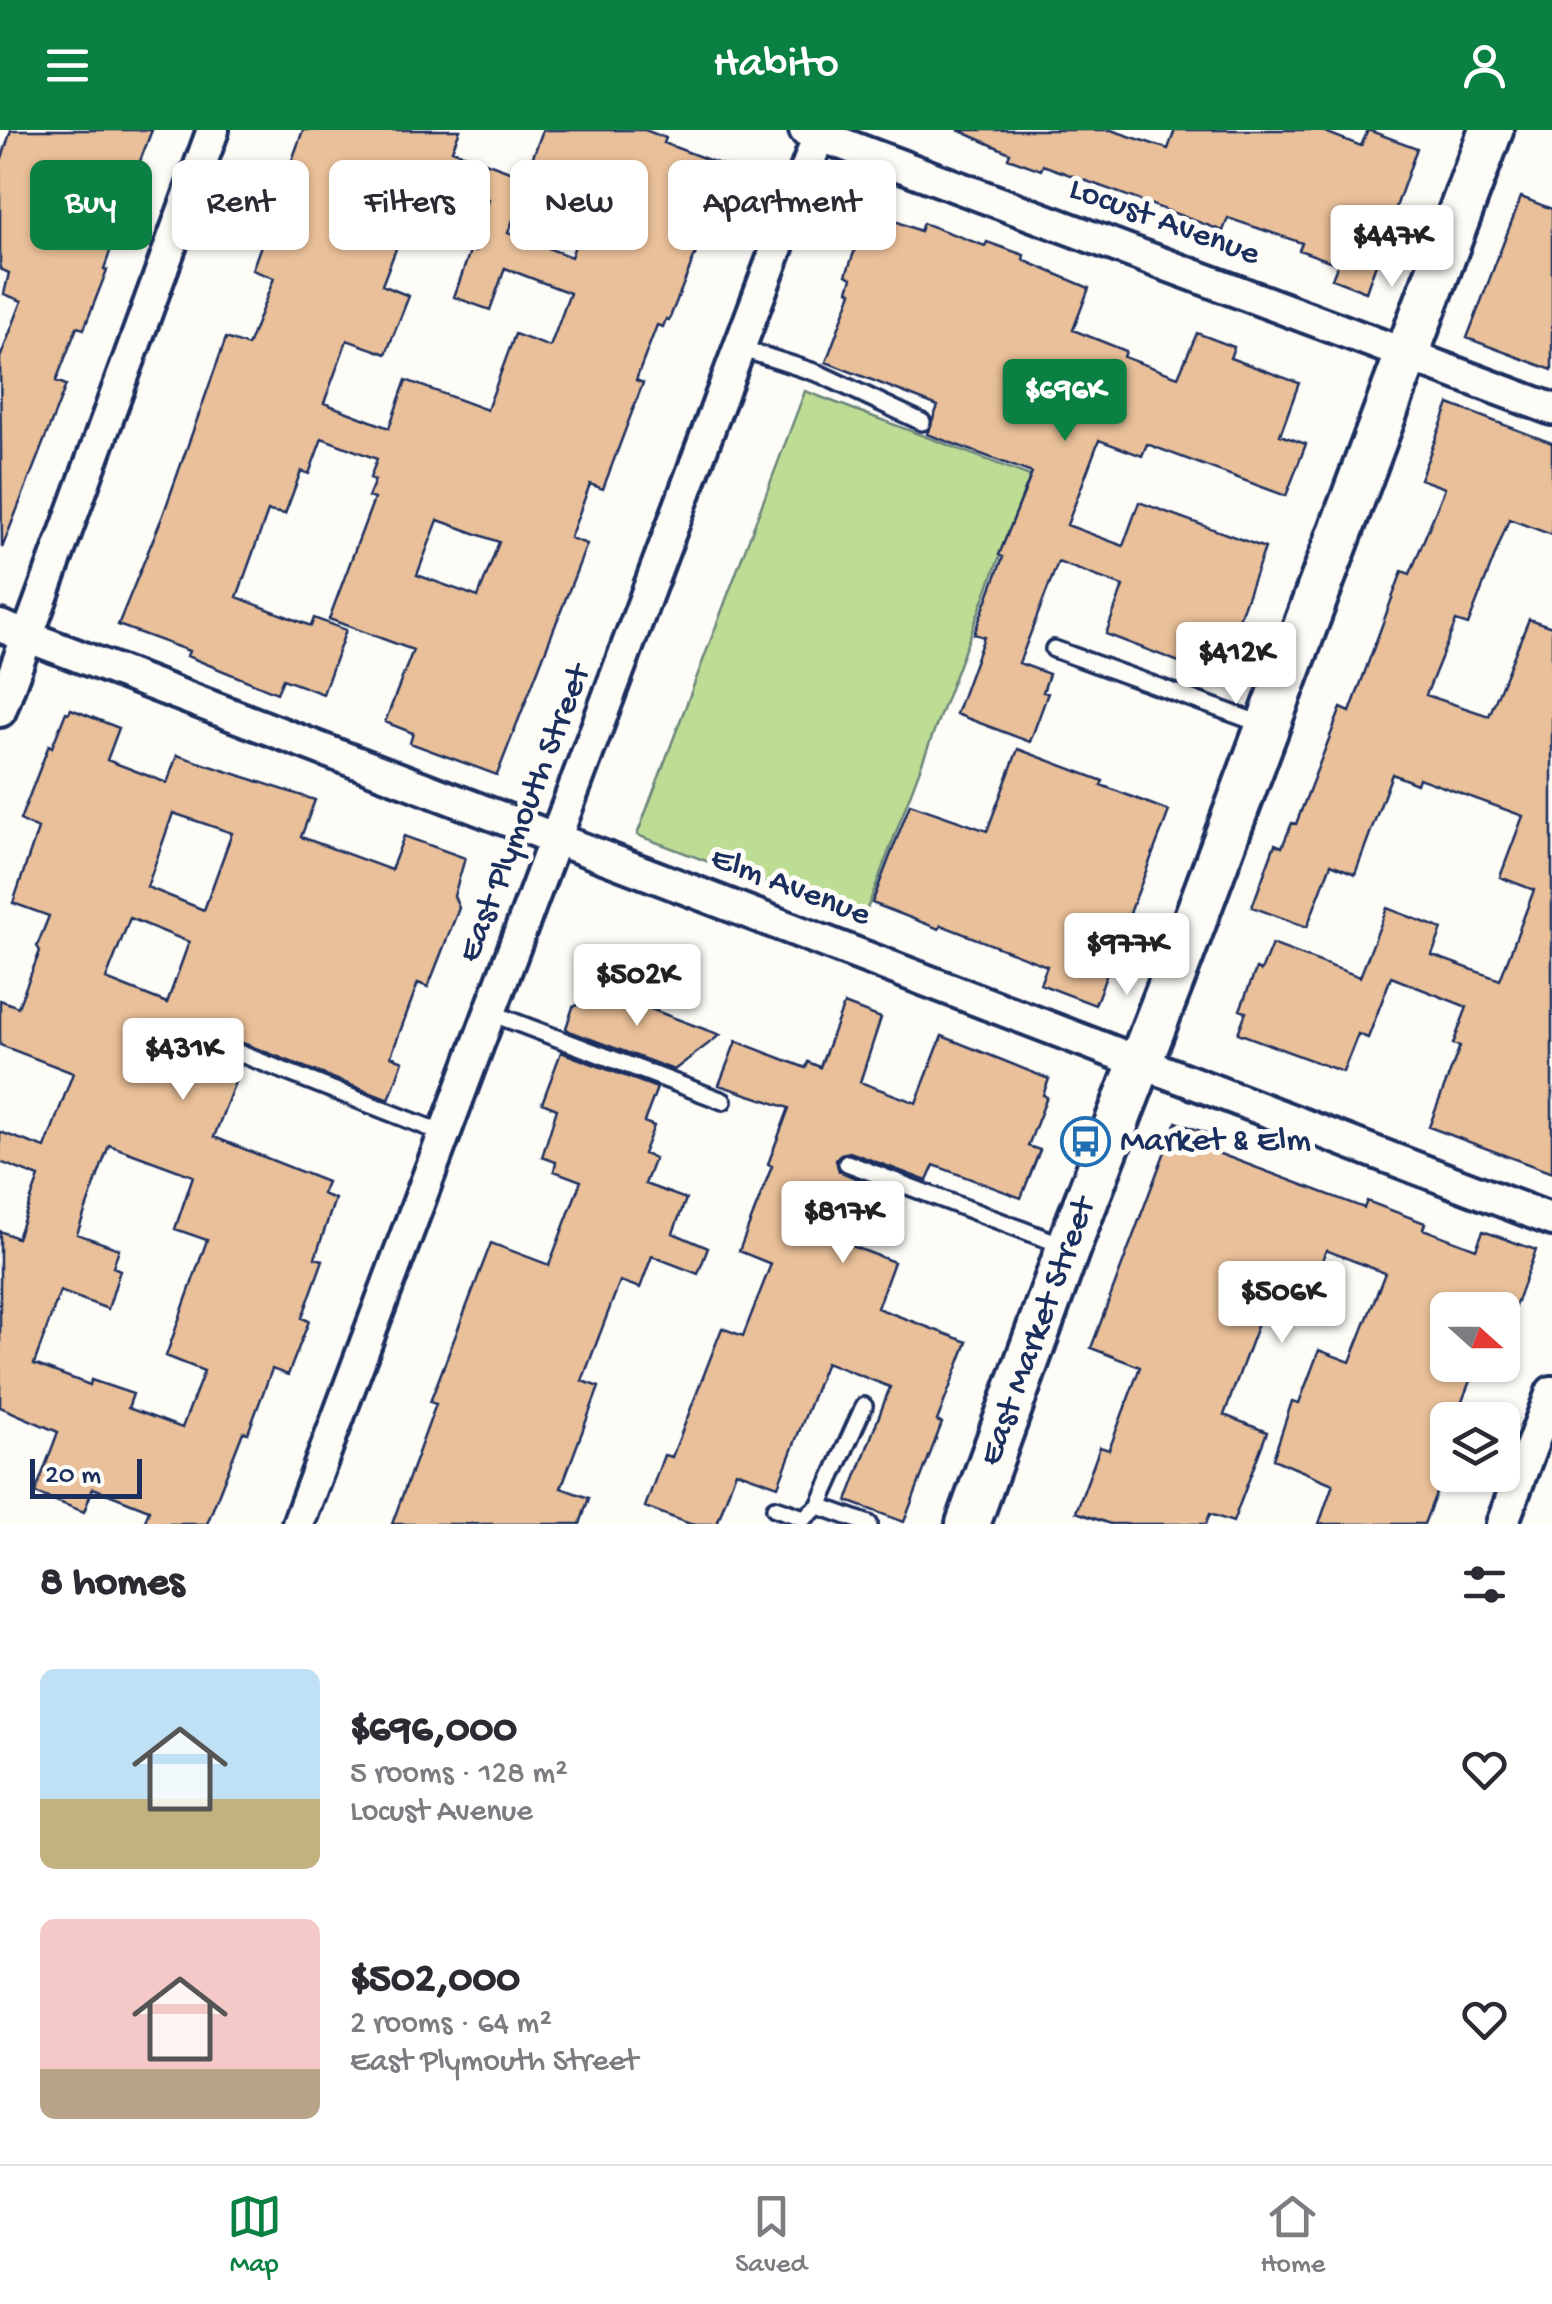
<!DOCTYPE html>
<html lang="en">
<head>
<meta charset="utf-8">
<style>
  :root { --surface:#fff; --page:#f7f7f7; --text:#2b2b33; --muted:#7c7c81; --line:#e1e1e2; --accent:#0b8043 }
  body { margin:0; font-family:"Gochi Hand",sans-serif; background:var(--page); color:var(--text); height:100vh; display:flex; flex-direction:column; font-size:38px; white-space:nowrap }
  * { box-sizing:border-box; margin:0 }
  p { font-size:32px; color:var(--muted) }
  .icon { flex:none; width:55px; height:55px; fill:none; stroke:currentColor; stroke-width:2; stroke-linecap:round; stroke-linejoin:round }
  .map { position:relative; height:1394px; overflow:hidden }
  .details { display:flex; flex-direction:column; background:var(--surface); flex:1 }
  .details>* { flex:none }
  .hud { position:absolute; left:30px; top:30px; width:1000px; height:90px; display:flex; gap:20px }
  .needle { width:65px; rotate:111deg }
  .buttons { position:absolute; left:1430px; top:1162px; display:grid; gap:20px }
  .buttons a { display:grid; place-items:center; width:90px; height:90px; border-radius:15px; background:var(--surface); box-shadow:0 2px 8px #0004; font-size:50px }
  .scale { position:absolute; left:30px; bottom:25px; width:112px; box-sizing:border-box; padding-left:10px; border:5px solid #1b2f5e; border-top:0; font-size:28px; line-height:35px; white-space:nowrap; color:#1b2f5e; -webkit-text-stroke:8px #fdfcf7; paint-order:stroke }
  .price { position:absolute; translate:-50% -85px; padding:0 22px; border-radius:10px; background:#fff; color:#222; font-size:32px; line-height:65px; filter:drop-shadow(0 2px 5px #0008) }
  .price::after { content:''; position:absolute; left:50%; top:60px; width:30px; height:22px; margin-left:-15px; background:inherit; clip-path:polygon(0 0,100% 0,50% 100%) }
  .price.selected { background:var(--accent); color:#fff }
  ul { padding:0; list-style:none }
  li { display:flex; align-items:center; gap:30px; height:250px; padding:0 40px }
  li span { display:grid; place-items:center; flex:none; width:280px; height:200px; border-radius:15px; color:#555 }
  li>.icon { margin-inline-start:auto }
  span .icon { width:120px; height:120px; fill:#fffc; stroke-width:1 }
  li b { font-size:42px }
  h2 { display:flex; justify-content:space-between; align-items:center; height:120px; padding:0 40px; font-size:42px }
  .pill { padding:0 35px; border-radius:15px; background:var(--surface); box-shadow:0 2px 8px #0004; font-size:35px; line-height:90px }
  .pill.selected { background:var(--accent); color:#fff }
  header { display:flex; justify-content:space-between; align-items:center; height:130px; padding:0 40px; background:var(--accent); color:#fff; font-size:45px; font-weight:600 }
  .menu { display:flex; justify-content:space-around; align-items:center; height:140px; border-top:2px solid var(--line); background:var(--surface); font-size:28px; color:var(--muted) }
  .menu a { display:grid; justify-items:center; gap:5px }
  .menu .selected { color:var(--accent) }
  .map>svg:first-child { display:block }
  .green { fill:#bddd95; stroke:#6c867a; stroke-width:2.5 }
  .building { fill:#e9c099; stroke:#1b2f5e; stroke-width:2.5; fill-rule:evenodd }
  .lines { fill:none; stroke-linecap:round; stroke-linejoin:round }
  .lane-casing { stroke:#1b2f5e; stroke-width:22 }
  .street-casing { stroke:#1b2f5e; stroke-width:38 }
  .secondary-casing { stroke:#1b2f5e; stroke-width:50 }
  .lane { stroke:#fdfcf7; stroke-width:15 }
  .street { stroke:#fdfcf7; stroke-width:30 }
  .secondary { stroke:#fdfcf7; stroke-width:42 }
  .labels { text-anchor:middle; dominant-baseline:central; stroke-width:10; stroke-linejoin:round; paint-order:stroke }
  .street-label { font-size:35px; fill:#1b2f5e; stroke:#fdfcf7 }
  .poi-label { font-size:35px; fill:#1b2f5e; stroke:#fdfcf7; text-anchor:start }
</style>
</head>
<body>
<header><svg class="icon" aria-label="menu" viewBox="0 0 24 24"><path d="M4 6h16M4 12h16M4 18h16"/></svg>Habito<svg class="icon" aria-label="person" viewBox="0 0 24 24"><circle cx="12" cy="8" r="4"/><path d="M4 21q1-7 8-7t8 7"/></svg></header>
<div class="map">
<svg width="1552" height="1394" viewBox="0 0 1552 1394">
  <rect width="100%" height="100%" fill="#fdfcf7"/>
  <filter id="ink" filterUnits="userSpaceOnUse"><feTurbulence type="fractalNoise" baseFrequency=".01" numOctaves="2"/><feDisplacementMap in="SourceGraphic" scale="20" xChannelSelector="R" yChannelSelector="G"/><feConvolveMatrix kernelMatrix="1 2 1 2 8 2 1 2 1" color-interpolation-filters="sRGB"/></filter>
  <g filter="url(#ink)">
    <path class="green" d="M805,261L1030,346L863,790L637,705Z"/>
    <path class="building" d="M11,0H152L107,117L111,119L104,139L107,140L84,199L77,197L56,251L66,255L2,418L0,228L22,171L4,164L9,143L0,139V34Z
      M303,0H460L452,20L529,48L508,103L571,127L594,62L529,37L543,0H645L666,8L664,13L730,38L669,190L666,189L663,197L657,195L636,250L643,253L603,359L590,354L570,408L587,414L497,645L410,613L413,603L385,592L413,520L329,489L374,369L368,367L375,350L370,348L377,329L322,308L309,344L301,341L285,384L268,381L237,467L311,496L314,488L346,500L323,564L283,549L277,563L187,526L189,521L118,495L163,385L226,208L248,216L274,148L252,140ZM436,52L489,69L475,122L470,121L454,167L490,180L505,138L570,163L550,217L515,204L487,280L406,250L389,298L324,273L347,210L386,224L409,166L382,155L418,62L430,67ZM438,390L499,412L478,467L417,445Z
      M958,0H1111L1168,19L1175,0H1320L1361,16L1368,0L1417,18L1366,162L1332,149L1338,134L1299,120L1302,113L1228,88L1223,101L1043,35L1041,40L1008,28L1010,23Z
      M1521,67L1552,79V240L1467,208Z
      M883,86L920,101L923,93L985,116L987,112L1024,125L1023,130L1089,158L1073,200L1126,221L1124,227L1178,247L1197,203L1234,217L1230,228L1299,253L1280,305L1306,314L1286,366L1147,314L1142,326L1099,310L1067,395L1123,416L1139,372L1265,418L1218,547L1106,504L1123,456L1058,432L1019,533L1049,544L1043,562L1048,563L1030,612L956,584L984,507L974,504L1003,427L999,425L1032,343L927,304L938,276L826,232L852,162L848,160L852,148L846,145L859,108L866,110L872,92Z
      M1449,274L1552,313V405L1509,389L1468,495L1456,491L1426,565L1489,586L1529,489L1552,497V1043L1429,997L1460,916L1453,914L1467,877L1391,847L1368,908L1358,904L1343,942L1238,903L1246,882L1240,880L1256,839L1261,841L1272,814L1360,847L1387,778L1442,799L1432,825L1500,850L1534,760L1500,747L1523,686L1419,648L1417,654L1392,644L1355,744L1331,734L1307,797L1252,777L1275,714L1282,717L1292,693L1296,694L1341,578L1350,582L1402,441L1410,444L1445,358L1420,349Z
      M71,579L119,598L107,630L167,653L177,625L315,670L301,707L391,740L404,706L465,728L454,766L459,778L428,857L418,853L391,926L403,931L389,970L235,910L228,909L221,915L223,928L241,936L214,1007L327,1052L322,1064L335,1069L315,1128L323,1130L302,1188L309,1191L288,1245L272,1239L248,1303L243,1302L207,1394H144L149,1380L93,1358L84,1382L35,1363L58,1302L0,1277V1101L17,1108L39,1047L0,1032V1002L45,1018L73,943L0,915V870L18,877L40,821L37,816L49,786L13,773L38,699L20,690L49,615L52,617L66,582L69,583ZM173,683L232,703L204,780L147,757ZM130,788L189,812L167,873L106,849ZM109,1015L193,1046L175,1099L207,1110L166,1226L204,1241L182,1298L128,1278L133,1264L91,1250L90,1255L34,1234L60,1161L108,1179L120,1140L113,1137L119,1119L77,1104Z
      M1018,619L1103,651L1101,655L1169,681L1095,875L1040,854L1047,836L941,795L939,799L872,773L910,674L987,701Z
      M586,854L669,886L720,905L674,940L569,901L566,898L573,877L578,875Z
      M844,874L881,888L860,952L916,973L942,906L1049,949L1043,965L1047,967L1028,1016L1040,1020L1021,1068L934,1035L927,1051L850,1022L841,1024L836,1030L839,1041L865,1052L844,1113L894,1132L877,1178L967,1212L937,1291L942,1293L904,1392L847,1371L890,1257L826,1232L778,1356L736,1341L717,1394H690L645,1377L664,1325L672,1327L722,1198L743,1206L771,1134L739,1121L772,1036L768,1034L789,978L719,955L736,911L806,938L808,932L820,937Z
      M561,922L657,958L644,992L654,996L643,1024L655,1028L645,1054L686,1069L673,1103L708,1118L698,1144L652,1126L640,1158L620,1151L582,1251L599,1257L561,1358L589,1368L580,1394H392L436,1274L430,1272L491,1113L549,1135L581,1051L554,1041L556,1032L542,1027L557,979L542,973Z
      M1176,992L1209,1004L1204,1018L1364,1078L1367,1071L1425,1093L1423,1099L1476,1119L1483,1101L1536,1120L1510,1190L1502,1187V1180H1448V1235H1476L1455,1290H1448V1333L1424,1394H1319L1333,1354L1273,1329L1292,1271L1299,1273L1319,1220L1350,1232L1385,1143L1326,1120L1301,1185L1266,1172L1224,1285L1267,1302L1233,1392L1210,1384L1206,1394H1110L1076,1382L1100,1317L1109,1320L1140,1237L1091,1218Z"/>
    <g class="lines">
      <defs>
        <path id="lane" d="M740,218L820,244L922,292
          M1054,519L1267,596
          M491,883L723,971
          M231,920L445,1004
          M847,1033L1065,1116
          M864,1276L819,1376L869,1394
          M775,1378L804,1388L819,1376"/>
        <path id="street" d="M805,0L1552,279
          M0,496L1552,1090
          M0,581L213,0
          M298,1394L821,0
          M1502,1394L1552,1262"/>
        <path id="secondary" d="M968,1394L1068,1118L1180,830L1491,0"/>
      </defs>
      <use href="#lane" class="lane-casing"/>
      <use href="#street" class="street-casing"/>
      <use href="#secondary" class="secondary-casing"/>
      <use href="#lane" class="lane"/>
      <use href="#street" class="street"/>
      <use href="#secondary" class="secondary"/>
    </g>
  </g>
  <defs>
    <symbol id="bus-ring" viewBox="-11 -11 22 22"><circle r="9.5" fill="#fdfcf7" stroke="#1f6fb2" stroke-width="1.5"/><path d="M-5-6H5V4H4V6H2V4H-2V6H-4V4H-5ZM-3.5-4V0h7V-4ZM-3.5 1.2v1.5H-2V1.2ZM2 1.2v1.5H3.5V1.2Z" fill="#1f6fb2"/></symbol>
  </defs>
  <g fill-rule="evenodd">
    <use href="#bus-ring" x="1058" y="984" width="55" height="55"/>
  </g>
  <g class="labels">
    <g class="street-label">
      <text transform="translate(1164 93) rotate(20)">Locust Avenue</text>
      <text transform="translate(526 684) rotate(-69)">East Plymouth Street</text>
      <text transform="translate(790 758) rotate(21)">Elm Avenue</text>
      <text transform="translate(1039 1202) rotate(-70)">East Market Street</text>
    </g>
    <g class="poi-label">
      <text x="1120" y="1012">Market &amp; Elm</text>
    </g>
  </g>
</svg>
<div class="buttons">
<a><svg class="needle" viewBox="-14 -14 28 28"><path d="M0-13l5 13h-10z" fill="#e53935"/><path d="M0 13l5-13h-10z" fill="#7c7c81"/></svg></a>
<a><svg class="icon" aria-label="layers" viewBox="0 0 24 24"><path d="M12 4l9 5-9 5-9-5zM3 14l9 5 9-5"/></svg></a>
</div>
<div class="scale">20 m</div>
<b class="price" style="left:1392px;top:160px">$447K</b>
<b class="price selected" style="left:1065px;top:314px">$696K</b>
<b class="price" style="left:1236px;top:577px">$412K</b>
<b class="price" style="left:1127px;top:868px">$977K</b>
<b class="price" style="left:637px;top:899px">$502K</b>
<b class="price" style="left:183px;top:973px">$431K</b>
<b class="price" style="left:843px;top:1136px">$817K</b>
<b class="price" style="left:1282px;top:1216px">$506K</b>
<div class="hud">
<a class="pill selected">Buy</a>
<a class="pill">Rent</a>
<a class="pill">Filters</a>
<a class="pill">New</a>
<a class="pill">Apartment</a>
</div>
</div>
<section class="details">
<h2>8 homes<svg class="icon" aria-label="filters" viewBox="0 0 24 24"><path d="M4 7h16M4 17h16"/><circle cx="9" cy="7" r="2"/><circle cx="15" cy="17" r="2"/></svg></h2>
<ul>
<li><span style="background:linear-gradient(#bfe0f5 65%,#c2b280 0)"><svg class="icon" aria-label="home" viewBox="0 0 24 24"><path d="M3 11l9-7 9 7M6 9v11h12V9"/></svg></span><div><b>$696,000</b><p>5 rooms · 128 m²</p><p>Locust Avenue</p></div><svg class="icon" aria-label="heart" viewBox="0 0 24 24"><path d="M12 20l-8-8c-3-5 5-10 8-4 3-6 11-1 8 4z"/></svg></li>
<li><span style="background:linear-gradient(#f6c9c9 75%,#b9a48a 0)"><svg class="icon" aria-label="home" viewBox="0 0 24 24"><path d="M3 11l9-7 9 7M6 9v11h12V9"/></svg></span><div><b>$502,000</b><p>2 rooms · 64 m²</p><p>East Plymouth Street</p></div><svg class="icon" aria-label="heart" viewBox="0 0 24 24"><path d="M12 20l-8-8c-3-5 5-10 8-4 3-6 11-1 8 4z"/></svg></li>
</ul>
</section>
<nav class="menu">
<a class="selected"><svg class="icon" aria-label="map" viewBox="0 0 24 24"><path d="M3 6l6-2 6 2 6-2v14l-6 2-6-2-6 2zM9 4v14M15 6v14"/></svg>Map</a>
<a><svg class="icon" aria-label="saved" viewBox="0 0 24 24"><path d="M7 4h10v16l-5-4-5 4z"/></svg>Saved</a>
<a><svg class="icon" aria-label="home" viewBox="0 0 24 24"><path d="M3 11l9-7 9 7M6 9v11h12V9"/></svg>Home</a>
</nav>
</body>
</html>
